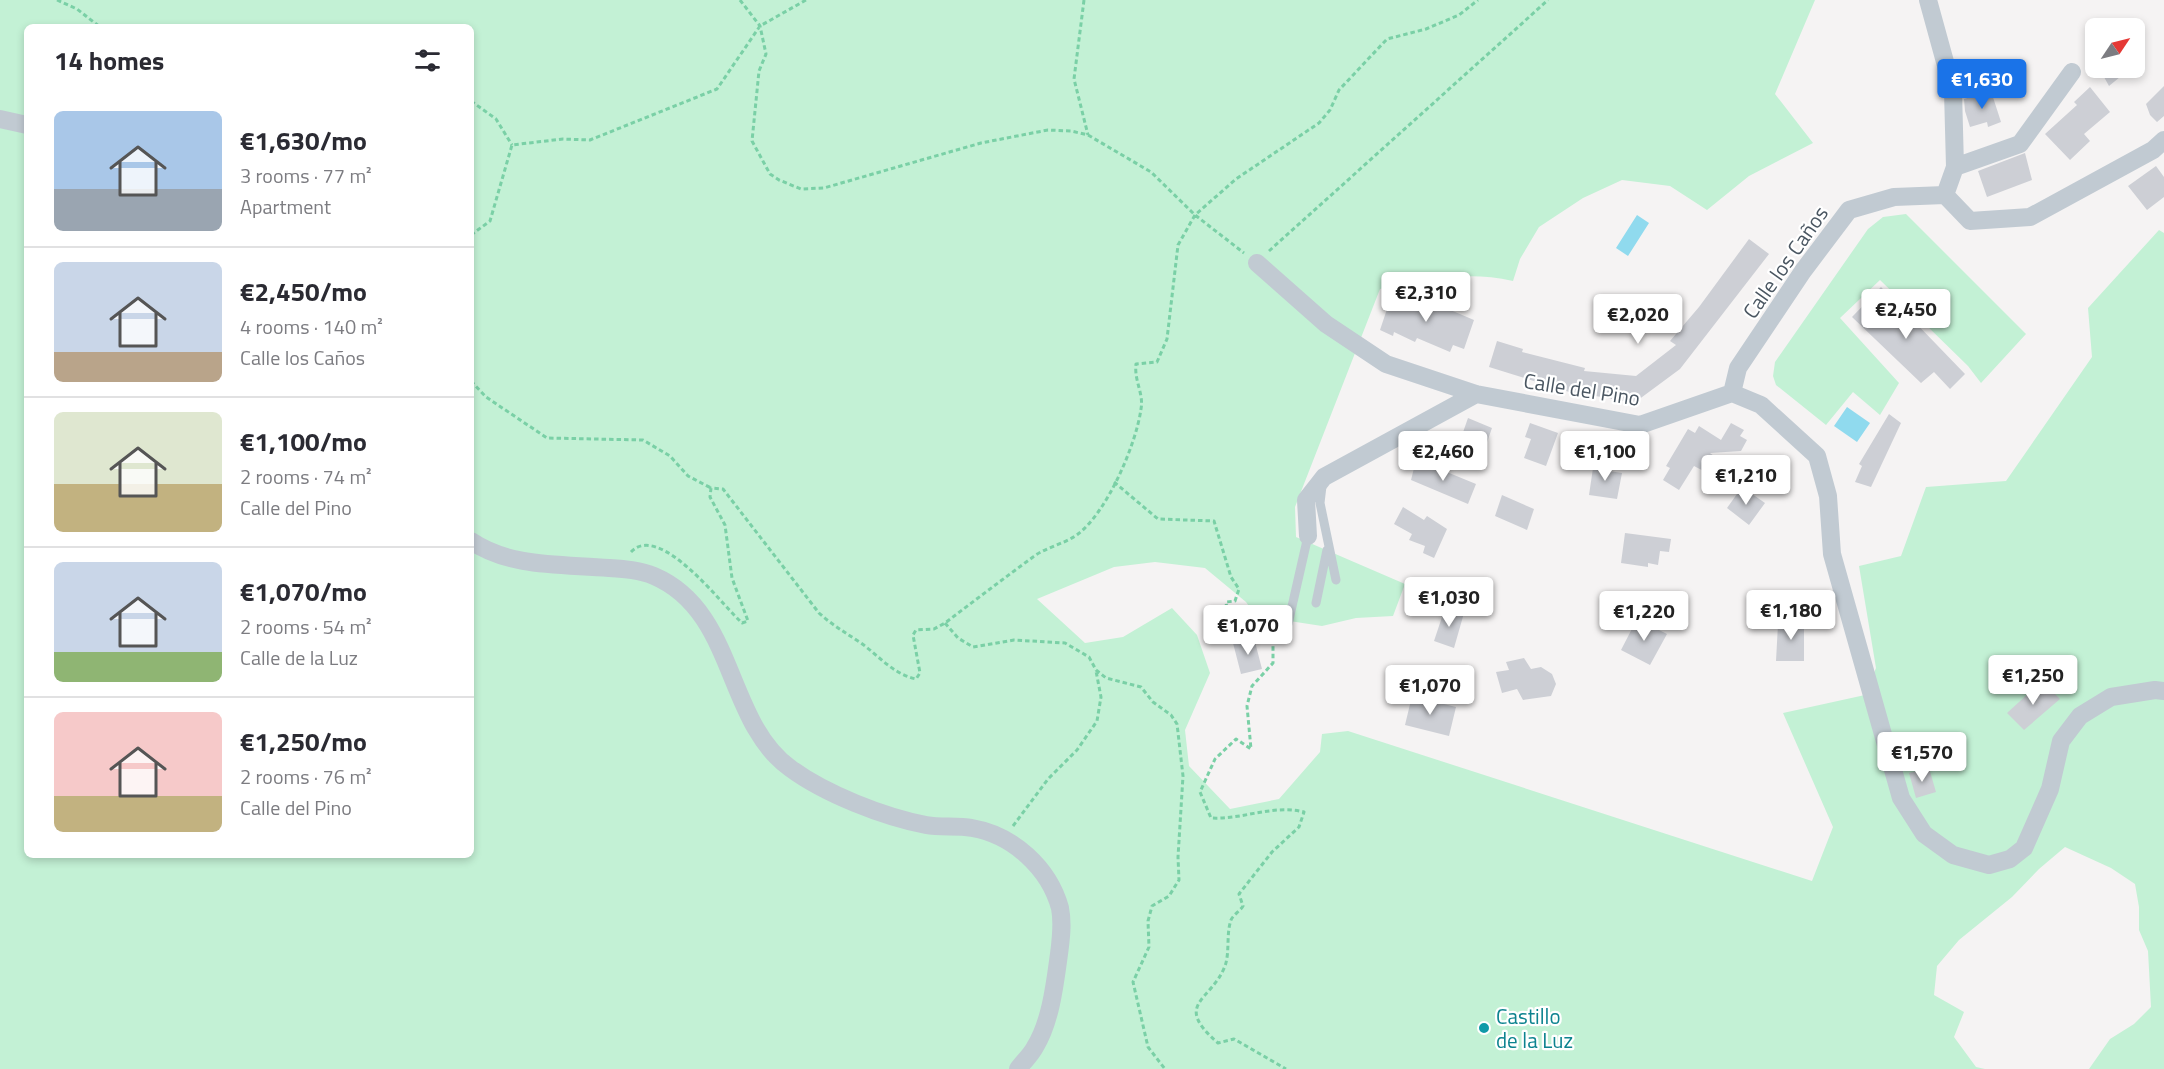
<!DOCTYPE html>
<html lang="en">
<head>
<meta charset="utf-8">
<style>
  :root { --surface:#fff; --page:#f2f2f3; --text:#2b2b33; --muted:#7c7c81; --line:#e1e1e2; --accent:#1a73e8 }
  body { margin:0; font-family:"Titillium Web",sans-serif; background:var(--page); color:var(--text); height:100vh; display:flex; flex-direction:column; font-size:22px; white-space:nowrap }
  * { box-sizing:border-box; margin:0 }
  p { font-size:20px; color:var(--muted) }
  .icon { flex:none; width:33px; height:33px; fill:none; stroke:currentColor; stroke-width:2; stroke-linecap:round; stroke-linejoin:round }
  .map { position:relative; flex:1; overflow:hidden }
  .panel { position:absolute; left:24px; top:24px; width:450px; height:834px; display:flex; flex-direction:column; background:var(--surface); border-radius:9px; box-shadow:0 3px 9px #0003 }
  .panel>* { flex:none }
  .needle { width:39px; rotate:55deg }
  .controls { position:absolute; left:2085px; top:18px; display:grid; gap:12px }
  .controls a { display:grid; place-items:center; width:60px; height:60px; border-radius:9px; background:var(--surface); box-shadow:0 3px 9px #0003; font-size:30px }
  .price { position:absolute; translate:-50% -51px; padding:0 14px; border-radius:6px; background:#fff; color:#222; font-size:20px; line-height:39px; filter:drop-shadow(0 2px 3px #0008) }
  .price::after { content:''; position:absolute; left:50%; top:36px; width:18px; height:14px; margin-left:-9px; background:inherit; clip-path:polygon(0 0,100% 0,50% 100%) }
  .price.selected { background:var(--accent); color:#fff }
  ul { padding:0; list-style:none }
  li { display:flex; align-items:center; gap:18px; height:150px; padding:0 30px }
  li+li { border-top:2px solid var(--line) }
  li span { display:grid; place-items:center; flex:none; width:168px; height:120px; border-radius:9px; color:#555 }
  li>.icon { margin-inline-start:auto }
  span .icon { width:72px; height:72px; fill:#fffc; stroke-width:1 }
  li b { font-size:26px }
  h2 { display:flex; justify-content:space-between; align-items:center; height:72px; padding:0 30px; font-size:26px }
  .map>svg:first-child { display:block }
  .green { fill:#c3f1d5; fill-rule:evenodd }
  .water { fill:#90daee }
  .building { fill:#cdcfd5 }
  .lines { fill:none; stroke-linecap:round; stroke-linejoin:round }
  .path { stroke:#7ad0a6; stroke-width:3; stroke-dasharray:4.5 3; stroke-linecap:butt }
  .service { stroke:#c1cad2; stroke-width:9 }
  .minor { stroke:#c1cad2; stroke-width:18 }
  .culture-dot { fill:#0f9aa8; stroke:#fff; stroke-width:2 }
  .labels { text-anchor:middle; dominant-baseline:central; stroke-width:4.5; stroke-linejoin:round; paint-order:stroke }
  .street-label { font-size:21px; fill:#4a5661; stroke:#fff }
  .culture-label { font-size:21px; fill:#0d838f; stroke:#fff; text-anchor:start }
</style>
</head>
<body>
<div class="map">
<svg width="2164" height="1069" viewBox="0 0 2164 1069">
  <rect width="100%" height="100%" fill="#f5f3f3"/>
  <path class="green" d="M0,0H1815L1775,94L1813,143L1749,176L1707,210L1670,186L1622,180L1583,198L1539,227L1520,259L1513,281C1465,270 1427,280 1380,289L1295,507L1296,537L1405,584L1393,616L1356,618L1322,626L1256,616L1246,602L1205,568L1155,562L1114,567L1037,599L1085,643L1123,637L1172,608L1197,635L1210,673L1185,730L1189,766L1230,809L1279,799L1320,752L1322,734L1348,731L1812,881L1833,827L1783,713L1865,695L1876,668L1859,566L1901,556L1926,487L2006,481L2092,357L2088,308L2159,230L2164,233V1069H2089L2110,1039L2134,1024L2151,1007L2148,951L2139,930V907L2135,884L2111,868L2065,847L2039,869L2012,897L1959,940L1937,966L1934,995L1964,1012L1954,1037L1976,1067L1985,1069H0ZM27,27H471V855H27Z
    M1906,214L2026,334L1981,383L1968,366L1880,280L1840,318L1899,383L1880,415L1853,392L1826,425L1776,385L1773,376L1775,362L1868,229L1883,217Z"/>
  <path class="water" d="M1637,215L1649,223L1628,256L1616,248Z
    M1847,407L1870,423L1857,442L1834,426Z"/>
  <path class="building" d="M2099,68H2131L2109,86Z
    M2164,86V116L2157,122L2150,115L2146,104Z
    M2090,87L2110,112L2084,134L2090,141L2070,160L2045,134L2077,105L2074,102Z
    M1991,91L2001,122L1988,127L1987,122L1970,127L1965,111L1964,99Z
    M2025,153L2032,180L1987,197L1978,171Z
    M2156,166L2164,177V197L2147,210L2128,186Z
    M1749,239L1769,254L1680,369L1634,403L1579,393V395L1489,367L1497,341L1523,349L1522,352L1585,368L1584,371L1636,376L1676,345L1670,341L1699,307Z
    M1881,287L1965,374L1950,389L1934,372L1921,383L1852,317Z
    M1392,294L1440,308L1441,306L1474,320L1464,349L1453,345L1450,352L1417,338L1415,342L1394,332L1393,336L1380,330Z
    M1889,414L1901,423L1871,487L1855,482L1862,466L1859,464Z
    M1468,418L1492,428L1485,448L1461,438Z
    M1530,423L1558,433L1546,466L1524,458L1531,439L1525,437Z
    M1731,423L1744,430L1740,436L1747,440L1741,451L1710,453L1725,464L1717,478L1694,466L1679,490L1663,480L1670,468L1666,466L1688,429L1695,433L1699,426L1721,440Z
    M1420,461L1476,484L1468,504L1411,480L1414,468Z
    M1597,463L1609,465V471L1622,473L1617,499L1589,495L1593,468H1596Z
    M1742,487L1765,503L1749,525L1727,508Z
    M1502,495L1534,509L1527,530L1495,516Z
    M1403,507L1424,520L1427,516L1447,529L1434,558L1423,553L1425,546L1409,540L1412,534L1394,524Z
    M1625,533L1671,539L1669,552L1660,551L1658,565L1648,563V567L1621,563Z
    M1445,608L1464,613L1454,648L1434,641Z
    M1637,619L1667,634L1650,665L1621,650Z
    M1784,620H1804V661H1776L1778,624H1784Z
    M1254,638L1262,669L1241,674L1233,643Z
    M1524,658L1531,669L1541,667L1552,674L1556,684L1551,696L1523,700L1517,689L1502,693L1496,672L1509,670L1506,662Z
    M2042,681L2060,699L2024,730L2007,713Z
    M1412,696L1456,707L1449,736L1405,725Z
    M1929,768L1936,792L1916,798L1909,773Z"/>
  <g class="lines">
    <path class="path" d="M57,0L77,9L100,27
      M740,0L760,26L766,54L759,71L752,141L770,174L779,180L801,189L824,188L981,143L1048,130L1071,131L1088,135L1151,172L1195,215L1244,253
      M1084,0L1074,79L1088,135
      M471,101L496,119L512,145
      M471,235L490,221L512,145L563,139L590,140L717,89L760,26L806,0
      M1269,251L1548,0
      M471,381L486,397L547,438L643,440L670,456L688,476L711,488
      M1114,482L1158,519L1214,521L1231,577L1239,589L1235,601L1226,602C1227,616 1238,625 1239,639L1261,633L1273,642
      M631,552C659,522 720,602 739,620L742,623L748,621L732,578L725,525L710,497L711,488L723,489L819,613C832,625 846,633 861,643C879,656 893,674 916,679L920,673L913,635L916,630L934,629L945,623C974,601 1003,579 1033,557C1046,547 1065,544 1078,534C1107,512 1136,445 1141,409C1144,394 1134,381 1136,364L1157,362L1167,339L1178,245L1195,215L1236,179L1319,123L1330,110L1339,90L1387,39L1426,29L1459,15L1478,0
      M945,623L958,638L973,647L1014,640L1065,643L1089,657L1096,670L1106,678L1141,687L1153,702L1171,715L1177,724L1183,776L1178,857L1179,880L1169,896L1152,906L1148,921L1149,947L1133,982L1148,1047L1165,1069
      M1280,634L1273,642V663L1252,686L1247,706L1251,749L1236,739L1215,759L1200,792L1211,818C1241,820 1274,804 1304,812L1299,827L1272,852L1239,894L1243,906C1240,911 1233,915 1231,920C1226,934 1230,952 1225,966C1211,1002 1172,1003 1218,1043L1234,1039L1286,1069
      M1013,826L1048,779L1077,750L1097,721L1101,697L1096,671"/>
    <path class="service" d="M1322,486L1320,503L1336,580
      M1316,603L1327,550
      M1288,624L1308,536"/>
    <path class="minor" d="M1928,0L1953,91L1955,167L1945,195
      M0,119L27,125
      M1955,167L2020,144L2072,72
      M1257,263L1326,324L1386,364L1476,394L1640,425L1732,393L1761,405L1817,456L1828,496L1832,554L1901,798L1924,834L1953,855L1989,865L2010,859L2024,848L2050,789L2061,741L2080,716L2111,697L2155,690L2164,691
      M1732,393L1738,368L1803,271L1849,210L1894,197L1945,195L1970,221L2030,217L2153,150L2164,140
      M1308,536L1306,500L1324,477L1476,394
      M471,541C511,568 563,564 609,568C624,569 640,570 654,576C736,611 725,721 790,768C825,794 884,817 926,825C941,828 957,825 972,828C1013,835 1049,868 1060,908C1063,923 1061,939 1059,954C1055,983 1051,1021 1035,1047C1031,1055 1023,1062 1018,1069"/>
  </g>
  <circle class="culture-dot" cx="1484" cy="1028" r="6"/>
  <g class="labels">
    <g class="street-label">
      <text transform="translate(1785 262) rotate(-55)">Calle los Caños</text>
      <text transform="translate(1582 389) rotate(9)">Calle del Pino</text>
    </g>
    <g class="culture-label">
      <text x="1496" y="1016">Castillo<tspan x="1496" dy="24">de la Luz</tspan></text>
    </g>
  </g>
</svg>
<div class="controls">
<a><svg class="needle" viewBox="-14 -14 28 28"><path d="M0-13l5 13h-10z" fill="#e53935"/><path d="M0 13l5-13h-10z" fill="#7c7c81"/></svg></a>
</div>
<b class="price selected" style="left:1982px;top:110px">€1,630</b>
<b class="price" style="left:1426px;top:323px">€2,310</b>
<b class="price" style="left:1906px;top:340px">€2,450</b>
<b class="price" style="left:1638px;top:345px">€2,020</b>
<b class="price" style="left:1443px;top:482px">€2,460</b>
<b class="price" style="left:1605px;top:482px">€1,100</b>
<b class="price" style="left:1746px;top:506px">€1,210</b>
<b class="price" style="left:1449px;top:628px">€1,030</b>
<b class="price" style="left:1791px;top:641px">€1,180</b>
<b class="price" style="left:1644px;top:642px">€1,220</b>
<b class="price" style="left:1248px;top:656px">€1,070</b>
<b class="price" style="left:2033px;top:706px">€1,250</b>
<b class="price" style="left:1430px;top:716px">€1,070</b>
<b class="price" style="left:1922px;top:783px">€1,570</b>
<section class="panel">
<h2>14 homes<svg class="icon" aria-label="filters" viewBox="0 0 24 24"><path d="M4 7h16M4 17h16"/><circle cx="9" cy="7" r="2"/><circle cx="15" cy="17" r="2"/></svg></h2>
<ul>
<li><span style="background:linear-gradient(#a9c7e8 65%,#9aa5b1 0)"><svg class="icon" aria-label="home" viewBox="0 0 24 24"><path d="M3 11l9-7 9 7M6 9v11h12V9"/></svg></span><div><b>€1,630/mo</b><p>3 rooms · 77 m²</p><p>Apartment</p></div></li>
<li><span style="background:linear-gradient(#c9d6e8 75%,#b9a48a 0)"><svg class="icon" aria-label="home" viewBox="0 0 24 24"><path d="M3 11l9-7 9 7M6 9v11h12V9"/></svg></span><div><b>€2,450/mo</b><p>4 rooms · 140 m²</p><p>Calle los Caños</p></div></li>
<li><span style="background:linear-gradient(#dfe7d0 60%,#c2b280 0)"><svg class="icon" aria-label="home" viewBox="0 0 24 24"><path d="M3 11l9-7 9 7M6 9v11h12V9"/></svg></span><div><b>€1,100/mo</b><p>2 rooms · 74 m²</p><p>Calle del Pino</p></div></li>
<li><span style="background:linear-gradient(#c9d6e8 75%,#8fb573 0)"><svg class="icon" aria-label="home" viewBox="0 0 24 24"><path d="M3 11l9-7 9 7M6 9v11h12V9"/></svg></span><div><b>€1,070/mo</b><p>2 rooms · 54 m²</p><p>Calle de la Luz</p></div></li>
<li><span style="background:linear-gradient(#f6c9c9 70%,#c2b280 0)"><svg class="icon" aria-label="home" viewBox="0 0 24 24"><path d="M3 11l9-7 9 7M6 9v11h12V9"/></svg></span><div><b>€1,250/mo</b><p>2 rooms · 76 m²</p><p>Calle del Pino</p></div></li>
</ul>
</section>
</div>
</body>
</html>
